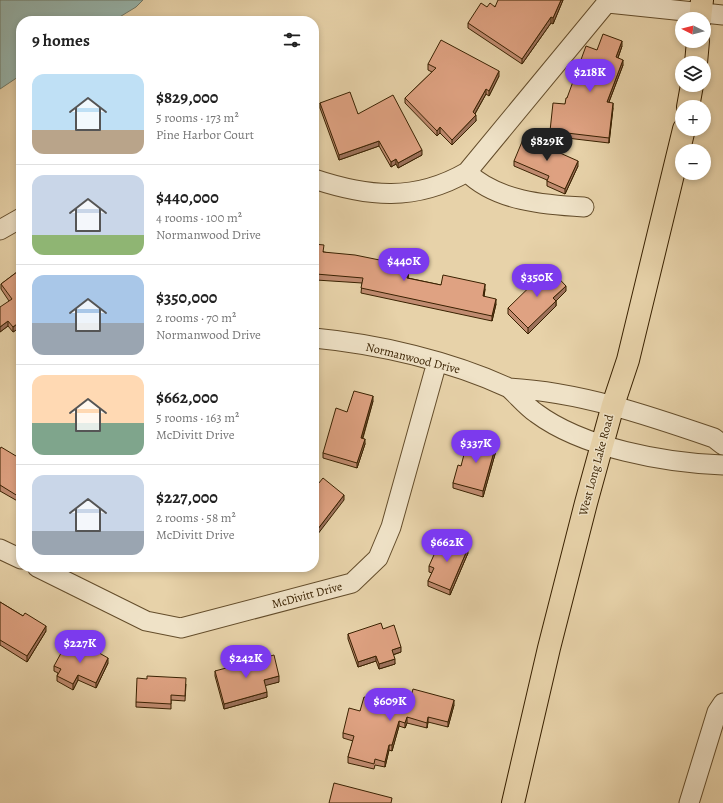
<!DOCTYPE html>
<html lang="en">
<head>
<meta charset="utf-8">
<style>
  :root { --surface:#fff; --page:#f6f6f6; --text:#222; --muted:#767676; --line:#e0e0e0; --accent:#7c3aed }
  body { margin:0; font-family:Alegreya,serif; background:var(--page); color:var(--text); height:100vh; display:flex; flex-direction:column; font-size:15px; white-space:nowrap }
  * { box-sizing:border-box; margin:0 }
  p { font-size:13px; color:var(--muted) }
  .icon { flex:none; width:22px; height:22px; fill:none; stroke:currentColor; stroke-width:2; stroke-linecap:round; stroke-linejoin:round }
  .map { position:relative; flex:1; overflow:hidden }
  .panel { position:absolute; left:16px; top:16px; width:303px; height:556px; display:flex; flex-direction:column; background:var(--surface); border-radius:16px; box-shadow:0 2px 6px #0003 }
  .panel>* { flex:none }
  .needle { width:26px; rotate:276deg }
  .controls { position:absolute; left:675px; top:12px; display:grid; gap:8px }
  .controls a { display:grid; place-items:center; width:36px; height:36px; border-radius:50%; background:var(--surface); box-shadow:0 2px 6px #0003; font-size:20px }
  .price { position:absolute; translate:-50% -34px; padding:0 9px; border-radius:14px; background:var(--accent); color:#fff; font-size:13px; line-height:26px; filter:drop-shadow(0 1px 2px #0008) }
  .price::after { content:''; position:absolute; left:50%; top:24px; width:12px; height:9px; margin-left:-6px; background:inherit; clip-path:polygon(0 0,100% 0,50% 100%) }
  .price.on { background:#222; color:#fff }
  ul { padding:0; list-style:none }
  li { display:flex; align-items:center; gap:12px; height:100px; padding:0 16px }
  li+li { border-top:1px solid var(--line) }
  li span { display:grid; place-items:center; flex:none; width:112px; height:80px; border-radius:12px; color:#555 }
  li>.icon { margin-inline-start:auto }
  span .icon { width:48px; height:48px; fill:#fffc; stroke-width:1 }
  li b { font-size:17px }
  h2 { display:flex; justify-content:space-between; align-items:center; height:48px; padding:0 16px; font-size:17px }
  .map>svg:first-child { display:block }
  .water { fill:#97b6ae; stroke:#717a69 }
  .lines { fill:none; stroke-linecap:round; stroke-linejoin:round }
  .minor-casing { stroke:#644d2b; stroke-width:21 }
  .major-casing { stroke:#392101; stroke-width:24 }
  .minor { stroke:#efe2c7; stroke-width:19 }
  .major { stroke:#e7d2a9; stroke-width:22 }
  .wall { fill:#c08b70; stroke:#392101 }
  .shaded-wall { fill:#9c715b; stroke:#392101 }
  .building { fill:#dfa282; stroke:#392101 }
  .labels { text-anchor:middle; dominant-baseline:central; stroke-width:3; stroke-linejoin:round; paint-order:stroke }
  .street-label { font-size:12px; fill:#392101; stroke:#efe2c7 }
</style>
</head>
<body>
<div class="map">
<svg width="723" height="803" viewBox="0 0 723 803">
  <rect width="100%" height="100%" fill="#e7d2a9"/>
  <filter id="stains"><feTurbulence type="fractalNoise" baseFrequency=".005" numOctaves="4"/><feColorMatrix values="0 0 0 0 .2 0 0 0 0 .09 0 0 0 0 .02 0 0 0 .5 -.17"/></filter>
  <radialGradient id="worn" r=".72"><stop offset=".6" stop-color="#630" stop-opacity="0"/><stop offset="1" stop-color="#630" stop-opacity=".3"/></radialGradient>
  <path class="water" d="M0,0H143L136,7L113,21H21V75L0,89Z"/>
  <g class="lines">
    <defs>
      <path id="minor" d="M608,3L723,15
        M467,172C496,201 545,205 584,207
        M314,179C368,197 415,202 467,172L609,0
        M0,230L21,218
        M314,338C378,344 451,361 509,388
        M723,445L714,438C647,415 580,392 509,388C518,396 526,406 536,413C583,448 665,463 723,465
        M0,549L21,559
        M37,567L146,621L181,628L352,583L378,558L391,527L437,362
        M689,803L717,712L723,703"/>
      <path id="major" d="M700,19L702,0
        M696,63L698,41
        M688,107L692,85
        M513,803L549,648L586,503L613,405L628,360L684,129"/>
    </defs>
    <use href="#minor" class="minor-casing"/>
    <use href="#major" class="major-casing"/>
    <use href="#minor" class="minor"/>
    <use href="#major" class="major"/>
  </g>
  <path class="wall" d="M563,0L553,24L551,23L522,64L468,28V23L487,7Z
    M622,46L618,58L623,65L609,102L613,108L609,143L550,136V131L565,104L567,98L597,50Z
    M428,64L499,76L489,96L486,94L475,114L476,121L452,145L440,133L437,136L405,103V98L432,72L428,70Z
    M320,103L358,114L422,155L398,168L396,164L391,167L379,146L339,160L320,108Z
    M514,161L578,166L565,194L547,186V180L514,166Z
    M314,244L324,252L409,271L408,278L441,285L485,289L484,297L496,304L492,321L361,293L362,283L316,280V286H314Z
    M21,269V327L13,332L8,326L0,332L9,301L1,289V284Z
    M566,291L556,301V306L528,334L508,314V308Z
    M373,401L363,438L365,444L357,468L323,458V453L347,412Z
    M472,445L497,447L483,497L453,488V483L461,466Z
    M0,449L21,459V503L0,491Z
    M468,553L450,595L428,586V581L432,573L429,572V566Z
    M156,567H192V568Z
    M0,602L23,616L46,631L27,662L0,645Z
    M383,629L401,652L393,655L395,664L379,669L376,661L358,667L348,639V634Z
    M79,651L108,663L96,688L78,680L73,690L57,681V676L58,673L54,671V666Z
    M215,671L279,682L265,685L267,697L224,709L215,676Z
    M186,684L185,701L171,700V709L136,707V702Z
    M373,699L396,701L410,700L454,705L448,727L428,722L427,728L407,723L405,728L399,726L392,751L389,750L385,767L375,765L374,769L348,763V757L353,741L343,738V733L360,711Z"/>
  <path class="shaded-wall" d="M561,0H563L553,24V18Z
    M551,17V23L522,64V59Z
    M622,41V46L616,63V57Z
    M623,60V65L607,107V102Z
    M499,71V76L489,96V91Z
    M486,89V94L473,117V112Z
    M613,103V108L609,143V138Z
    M476,115V121L452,145V140Z
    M440,127V133L437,136V131Z
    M379,141V146L339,160V155Z
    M422,150V155L398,168V163Z
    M396,159V164L391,167V162Z
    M578,161V166L565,194V189Z
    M409,266V271L407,283V278Z
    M485,284V289L483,302V296Z
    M566,286V291L556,301V306L528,334V328L553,298Z
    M496,299V304L492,321V316Z
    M8,321V326L0,332V327Z
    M21,321V327L13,332V327Z
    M373,396V401L361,443V438Z
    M365,439V444L357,468V463Z
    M497,441V447L483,497V491Z
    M344,495V500L314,539V534Z
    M468,548V553L450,595V590Z
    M217,567H234L217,571Z
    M46,626V631L27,662V656Z
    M401,647V652L392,655V650Z
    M376,656V661L358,667V662Z
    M108,658V663L96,688V683Z
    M395,659V664L379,669V664Z
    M78,675V680L73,690V684Z
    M279,676V682L264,686V680Z
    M267,692V697L224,709V704Z
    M454,700V705L448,727V722Z
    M407,717V723L405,728V723Z
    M428,717V722L427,728V723Z
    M399,721V726L392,751V745Z
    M389,745V750L385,767V762Z"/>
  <path class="building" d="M498,0H561L553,18L551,17L522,59L468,23L481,3L487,7L490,3L495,7Z
    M603,34L622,41L616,57L623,60L607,102L613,103L609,138L550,131L553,103L565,104L566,98H567L586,46L597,50Z
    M441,40L499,71L489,91L486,89L473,112L476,115L452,140L440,127L437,131L405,98L436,68L428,64Z
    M350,92L358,114L393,95L422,150L398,163L396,159L391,162L379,141L339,155L320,103Z
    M524,137L578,161L565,189L547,181L549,176L514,161Z
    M314,244L324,245L323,252L355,255L409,266L407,278L441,285L443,275L485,284L483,296L496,299L492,316L361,288L363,278L316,274V281H314Z
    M549,268L566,286L553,298L556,301L528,328L508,308Z
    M21,269V321L13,327L8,321L0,327V307L12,299L1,284Z
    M354,391L373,396L361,438L365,439L357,463L323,453L336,408L347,412Z
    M475,435L497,441L483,491L453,483L458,465L461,466L467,443L472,445Z
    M1,447L21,459V498L0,485V449Z
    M323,478L344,495L314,534V489Z
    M442,537L468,548L450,590L428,581L434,568L429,566Z
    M0,602L23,616L25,613L46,626L27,656L0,640Z
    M381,623L383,629L394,625L401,647L392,650L395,659L379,664L376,656L358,662L348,634Z
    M66,644L79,651L81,648L92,653L94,650L108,658L96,683L78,675L73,684L57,676L61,669L54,666Z
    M274,655L279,676L264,680L267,692L224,704L215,671Z
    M147,676L186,678L185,696L171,695V704L136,702L137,678L147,679Z
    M413,689L454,700L448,722L428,717L427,723L407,717L405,723L399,721L392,745H389L385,762L375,759L374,764L348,757L354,736L343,733L349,708L360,711L364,697L373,699L374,695L396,701L397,697L410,700Z
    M334,783L392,798L391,803H329Z"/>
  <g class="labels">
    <g class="street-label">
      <text transform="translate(413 358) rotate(14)">Normanwood Drive</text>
      <text transform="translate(596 465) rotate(-75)">West Long Lake Road</text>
      <text transform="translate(307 595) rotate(-15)">McDivitt Drive</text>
    </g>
  </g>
  <rect width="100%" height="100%" filter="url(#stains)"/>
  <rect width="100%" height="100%" fill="url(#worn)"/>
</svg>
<div class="controls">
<a><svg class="needle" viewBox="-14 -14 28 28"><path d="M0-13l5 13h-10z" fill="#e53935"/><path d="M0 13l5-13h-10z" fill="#767676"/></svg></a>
<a><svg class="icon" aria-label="layers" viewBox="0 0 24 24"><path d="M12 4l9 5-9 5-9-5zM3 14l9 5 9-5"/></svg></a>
<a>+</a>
<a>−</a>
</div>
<b class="price" style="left:590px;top:93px">$218K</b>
<b class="price on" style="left:547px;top:162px">$829K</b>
<b class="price" style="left:404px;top:282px">$440K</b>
<b class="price" style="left:537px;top:298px">$350K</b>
<b class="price" style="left:476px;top:464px">$337K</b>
<b class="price" style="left:447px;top:563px">$662K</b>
<b class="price" style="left:80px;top:664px">$227K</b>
<b class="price" style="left:246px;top:679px">$242K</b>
<b class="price" style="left:390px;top:722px">$609K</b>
<section class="panel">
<h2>9 homes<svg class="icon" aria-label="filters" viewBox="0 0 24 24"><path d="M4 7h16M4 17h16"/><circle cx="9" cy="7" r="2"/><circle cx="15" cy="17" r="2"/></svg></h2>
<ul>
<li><span style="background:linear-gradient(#bfe0f5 70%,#b9a48a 0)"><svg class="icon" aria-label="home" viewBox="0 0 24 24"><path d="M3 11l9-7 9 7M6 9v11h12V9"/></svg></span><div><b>$829,000</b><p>5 rooms · 173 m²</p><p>Pine Harbor Court</p></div></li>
<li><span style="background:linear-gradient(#c9d6e8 75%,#8fb573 0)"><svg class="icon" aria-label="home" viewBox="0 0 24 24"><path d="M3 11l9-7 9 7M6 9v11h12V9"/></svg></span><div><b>$440,000</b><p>4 rooms · 100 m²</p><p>Normanwood Drive</p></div></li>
<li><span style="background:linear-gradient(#a9c7e8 60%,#9aa5b1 0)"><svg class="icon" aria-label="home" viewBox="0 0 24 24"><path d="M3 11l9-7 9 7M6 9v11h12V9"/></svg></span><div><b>$350,000</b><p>2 rooms · 70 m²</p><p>Normanwood Drive</p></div></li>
<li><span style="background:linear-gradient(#ffd9b3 60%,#7fa58c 0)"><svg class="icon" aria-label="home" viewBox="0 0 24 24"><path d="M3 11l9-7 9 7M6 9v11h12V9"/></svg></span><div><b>$662,000</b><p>5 rooms · 163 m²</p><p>McDivitt Drive</p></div></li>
<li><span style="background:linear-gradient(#c9d6e8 70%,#9aa5b1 0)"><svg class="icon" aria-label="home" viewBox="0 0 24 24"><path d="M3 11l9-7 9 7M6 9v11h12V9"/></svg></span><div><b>$227,000</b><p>2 rooms · 58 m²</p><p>McDivitt Drive</p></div></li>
</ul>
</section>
</div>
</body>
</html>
